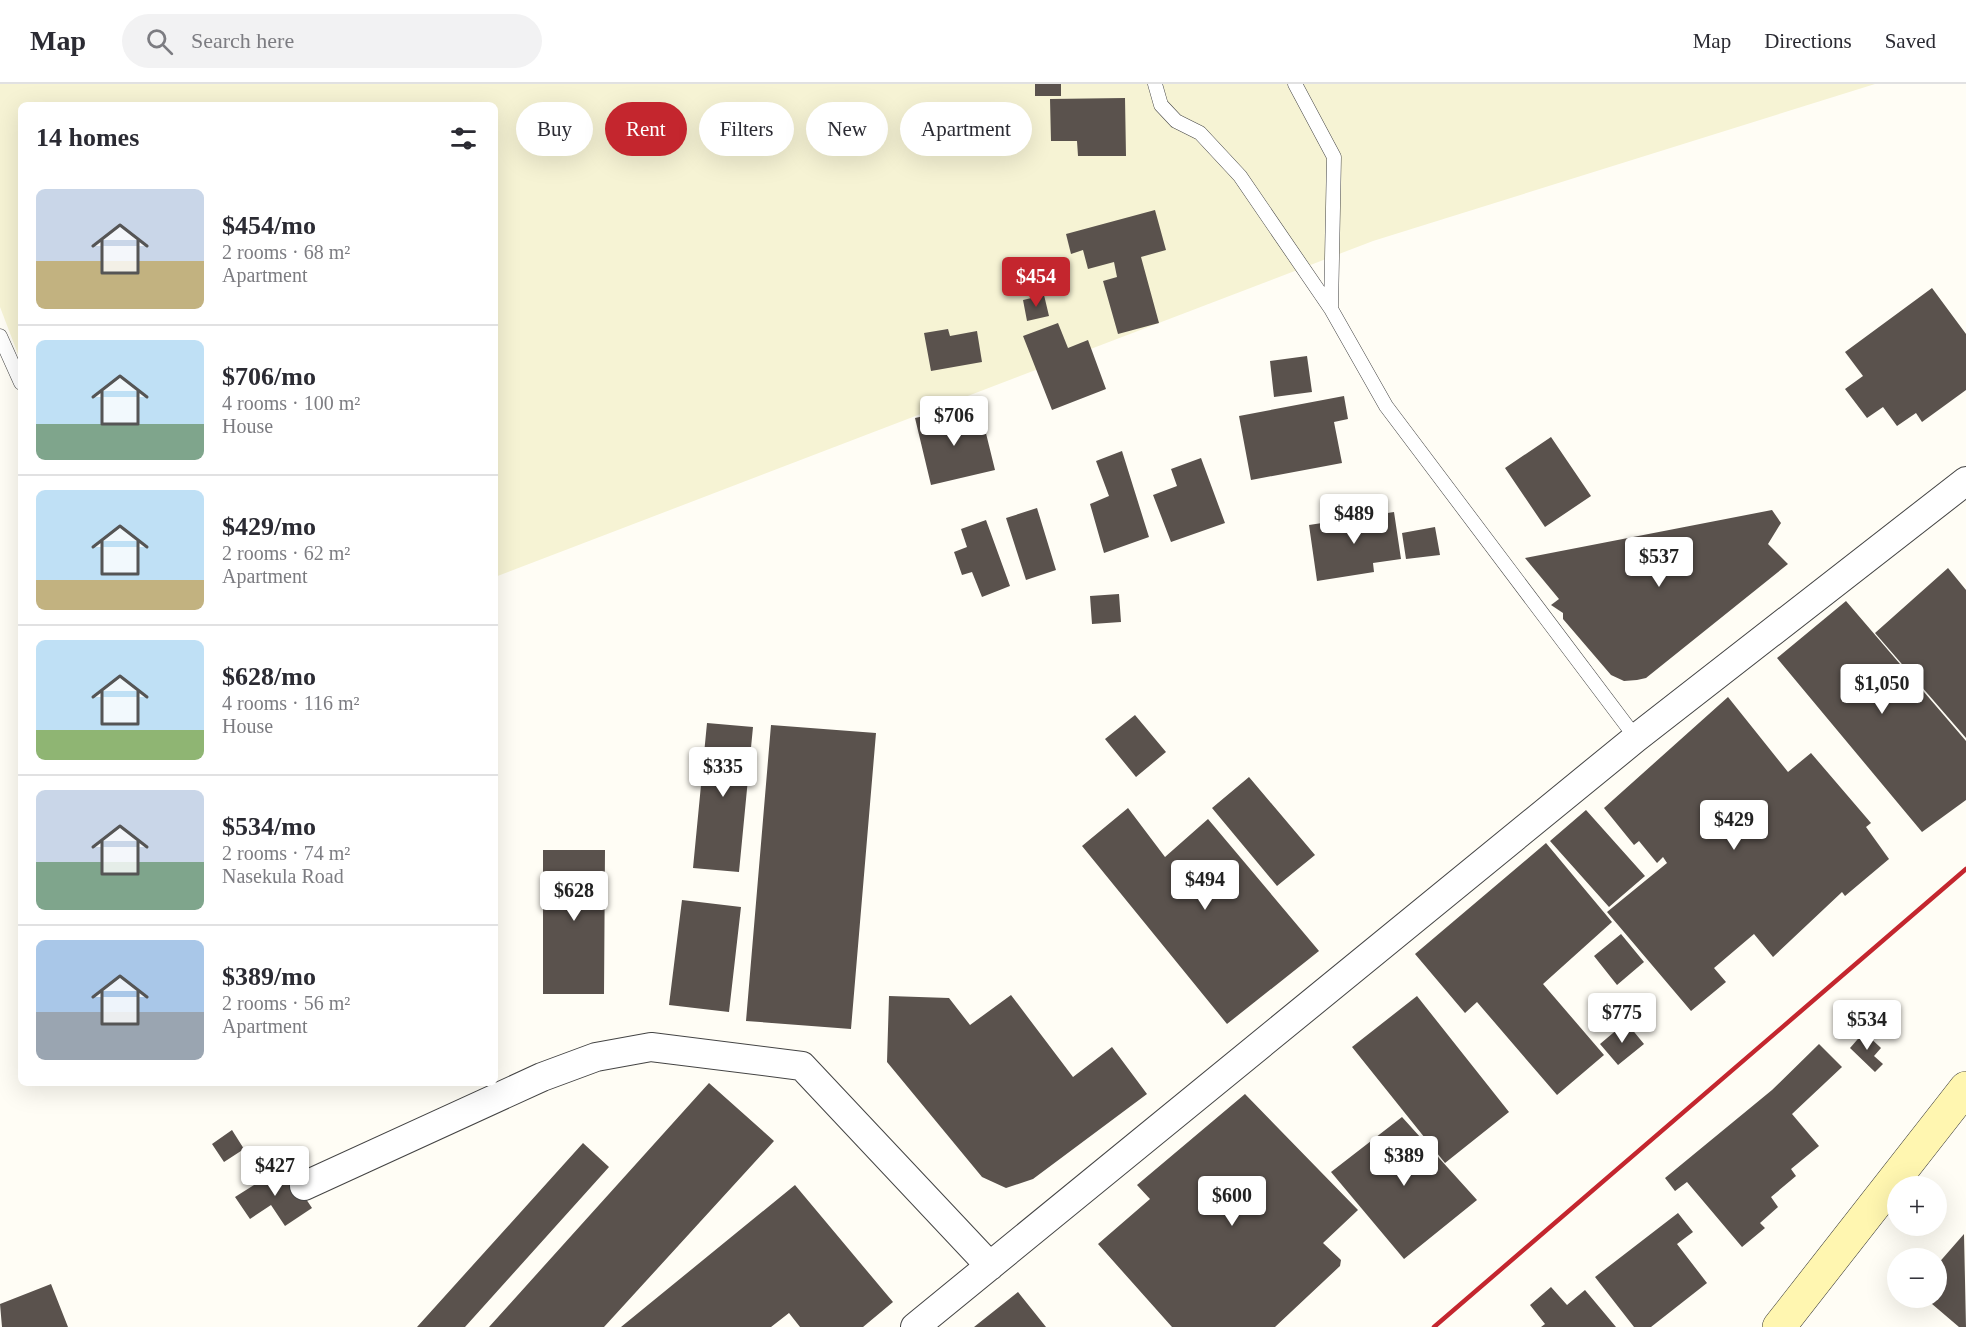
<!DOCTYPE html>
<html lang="en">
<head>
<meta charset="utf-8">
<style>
  :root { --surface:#fff; --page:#f2f2f3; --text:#2b2b33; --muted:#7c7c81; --line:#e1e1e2; --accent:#c4262e }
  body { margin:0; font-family:"Times New Roman",serif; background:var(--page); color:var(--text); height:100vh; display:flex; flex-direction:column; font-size:22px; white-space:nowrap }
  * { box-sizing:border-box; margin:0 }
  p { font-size:20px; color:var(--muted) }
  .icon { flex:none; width:33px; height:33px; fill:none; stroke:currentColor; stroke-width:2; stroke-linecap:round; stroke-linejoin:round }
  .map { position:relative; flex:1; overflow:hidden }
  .panel { position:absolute; left:18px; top:18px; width:480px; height:984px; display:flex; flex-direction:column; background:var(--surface); border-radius:9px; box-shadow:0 6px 24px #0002 }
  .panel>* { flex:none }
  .guide { position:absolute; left:516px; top:18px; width:570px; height:54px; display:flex; gap:12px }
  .buttons { position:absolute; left:1887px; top:1092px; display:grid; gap:12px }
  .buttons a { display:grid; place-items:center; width:60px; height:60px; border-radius:50%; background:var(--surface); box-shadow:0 6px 24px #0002; font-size:30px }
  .price { position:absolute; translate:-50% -51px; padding:0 14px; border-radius:6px; background:#fff; color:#222; font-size:20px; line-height:39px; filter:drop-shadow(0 2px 3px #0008) }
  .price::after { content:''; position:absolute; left:50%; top:36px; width:18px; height:14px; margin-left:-9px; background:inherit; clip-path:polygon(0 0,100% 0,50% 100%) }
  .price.active { background:var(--accent); color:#fff }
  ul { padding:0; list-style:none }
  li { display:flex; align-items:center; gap:18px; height:150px; padding:0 18px }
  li+li { border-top:2px solid var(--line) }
  li span { display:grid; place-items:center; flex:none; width:168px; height:120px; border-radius:9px; color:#555 }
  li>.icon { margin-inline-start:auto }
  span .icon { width:72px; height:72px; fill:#fffc; stroke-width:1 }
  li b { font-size:26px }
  h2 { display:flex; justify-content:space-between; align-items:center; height:72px; padding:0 18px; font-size:26px }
  .pill { padding:0 21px; border-radius:27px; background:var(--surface); box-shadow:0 6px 24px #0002; font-size:21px; line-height:54px }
  .pill.active { background:var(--accent); color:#fff }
  header { display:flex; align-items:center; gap:36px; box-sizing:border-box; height:84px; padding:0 30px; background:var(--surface); border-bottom:2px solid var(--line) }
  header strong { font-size:28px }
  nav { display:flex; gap:33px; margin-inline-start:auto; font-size:21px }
  .search { width:420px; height:54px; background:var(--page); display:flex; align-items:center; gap:15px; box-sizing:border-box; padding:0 21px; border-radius:33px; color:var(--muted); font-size:22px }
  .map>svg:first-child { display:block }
  .farmland { fill:#f6f3d4 }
  .building { fill:#5a524d }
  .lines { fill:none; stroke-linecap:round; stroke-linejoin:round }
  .service-casing { stroke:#444; stroke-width:15 }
  .minor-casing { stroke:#444; stroke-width:30 }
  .secondary-casing { stroke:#333; stroke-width:34 }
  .service { stroke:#fff; stroke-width:14 }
  .minor { stroke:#fff; stroke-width:28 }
  .secondary { stroke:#fff6b0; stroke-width:33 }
  .rail { stroke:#c4262e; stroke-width:4.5 }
</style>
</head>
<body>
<header>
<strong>Map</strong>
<div class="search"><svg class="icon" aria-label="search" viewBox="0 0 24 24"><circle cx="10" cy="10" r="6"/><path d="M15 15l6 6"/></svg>Search here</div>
<nav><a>Map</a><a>Directions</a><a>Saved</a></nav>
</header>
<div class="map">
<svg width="1966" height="1243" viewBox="0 0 1966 1243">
  <rect width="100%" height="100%" fill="#fffdf5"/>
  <path class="farmland" d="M0,0H1875L1373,157L495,493V21H21V278L0,223Z"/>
  <path class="building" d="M1035,0H1061V12H1035Z
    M1125,14L1126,72H1078L1077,57H1051L1050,15Z
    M1155,126L1166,166L1141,173L1159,239L1118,250L1103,197L1117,193L1114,178L1088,185L1083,166L1071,170L1066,150Z
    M1932,204L1966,250V306L1922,338L1916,329L1897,342L1883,323L1867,334L1845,305L1863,292L1845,268Z
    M1044,211L1049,232L1027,237L1023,216Z
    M1058,239L1068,264L1088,256L1106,305L1052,326L1023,252Z
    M948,245L950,252L977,247L982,278L931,287L924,249Z
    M1307,272L1312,308L1274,313L1270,277Z
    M1344,312L1348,335L1334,338L1342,379L1251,396L1239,332Z
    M956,325L960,338L982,333L995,386L931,401L915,334Z
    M1551,353L1591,412L1545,443L1505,384Z
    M1122,367L1149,453L1104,469L1090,420L1109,412L1096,377Z
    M1201,374L1225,439L1171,458L1153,411L1177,402L1171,385Z
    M1037,424L1056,486L1026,496L1006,434Z
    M1772,426L1781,439L1768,460L1788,480L1646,594L1637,596L1624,597L1611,591L1563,535V529L1551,521L1559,515L1525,474Z
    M1394,428L1401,475L1373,479L1374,488L1317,497L1309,441Z
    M986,436L1010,502L982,513L972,488L962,491L954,468L967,463L961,445Z
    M1435,443L1440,471L1406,475L1402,449Z
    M1948,484L1966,506V654L1875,549Z
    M1119,510L1121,538L1092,540L1090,512Z
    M1846,517L1966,657V716L1922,748L1777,574Z
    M1728,613L1788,688L1811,669L1871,739L1866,743L1889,775L1845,812L1842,808L1773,873L1754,850L1714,884L1726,898L1691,927L1607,828L1667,779L1663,773L1657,779L1639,757L1634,761L1604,724Z
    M1135,631L1166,668L1136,693L1105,655Z
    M707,639L753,643L739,788L693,784Z
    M771,641L876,649L851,945L746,937Z
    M1249,693L1315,771L1277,802L1212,724Z
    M1128,724L1165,773L1208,735L1319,867L1227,940L1082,762Z
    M1586,726L1645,792L1609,823L1550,757Z
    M1546,759L1612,838L1543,900L1604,971L1557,1011L1477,918L1465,929L1415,870Z
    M543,766H605L604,910H543Z
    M682,816L741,823L729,928L669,921Z
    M1621,850L1644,878L1617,901L1594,872Z
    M1011,911L1073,993L1112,963L1147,1010L1033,1095L1006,1104L982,1093L887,978L889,912L949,914L970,941Z
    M1417,912L1509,1028L1445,1079L1352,963Z
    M1626,938L1644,960L1618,981L1600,960Z
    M1864,948L1881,964L1874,972L1883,980L1875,988L1850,964Z
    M1819,960L1842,983L1792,1030L1819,1062L1791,1085L1796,1092L1771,1113L1778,1123L1760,1139L1765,1144L1742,1163L1687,1098L1675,1107L1665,1094L1772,1006Z
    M709,999L774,1057L604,1243H489Z
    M1245,1010L1358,1126L1323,1159L1341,1176L1340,1182L1275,1243H1172L1098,1160L1150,1115L1137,1101Z
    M1402,1033L1477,1116L1404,1175L1331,1088Z
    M232,1046L244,1065L224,1078L212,1060Z
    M583,1059L609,1083L465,1243H417Z
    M284,1082L312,1124L285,1142L271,1121L250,1135L235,1113Z
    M795,1101L893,1218L863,1243H800L789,1229L771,1243H621Z
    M1678,1129L1693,1148L1677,1160L1707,1199L1651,1243H1634L1595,1193Z
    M1964,1150L1966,1243H1959L1925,1214H1936V1182Z
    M51,1200L68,1243H2L0,1220Z
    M1551,1203L1567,1221L1585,1206L1616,1243H1541L1545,1240L1530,1221Z
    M1018,1208L1046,1243H974Z"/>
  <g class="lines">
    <defs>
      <path id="service" d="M1155,0L1161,21L1176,37L1200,49L1240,92L1331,225L1386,322L1636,654
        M1295,0L1334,73L1331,225
        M0,252L21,299"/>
      <path id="minor" d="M304,1102L542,993L596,973L651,963L802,982L990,1182
        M915,1243L1636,654L1966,397"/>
      <path id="secondary" d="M1779,1243L1966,1004"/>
    </defs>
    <use href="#service" class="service-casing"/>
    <use href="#minor" class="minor-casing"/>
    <use href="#secondary" class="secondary-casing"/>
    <use href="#service" class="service"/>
    <use href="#minor" class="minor"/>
    <use href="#secondary" class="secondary"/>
    <path class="rail" d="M1434,1243L1966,785"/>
  </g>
</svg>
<div class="buttons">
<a>+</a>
<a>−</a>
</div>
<b class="price active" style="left:1036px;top:224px">$454</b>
<b class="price" style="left:954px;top:363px">$706</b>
<b class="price" style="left:1354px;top:461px">$489</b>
<b class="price" style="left:1659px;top:504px">$537</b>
<b class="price" style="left:1882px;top:631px">$1,050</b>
<b class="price" style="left:723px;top:714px">$335</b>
<b class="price" style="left:1734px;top:767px">$429</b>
<b class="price" style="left:1205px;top:827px">$494</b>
<b class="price" style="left:574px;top:838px">$628</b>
<b class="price" style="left:1622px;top:960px">$775</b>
<b class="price" style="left:1867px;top:967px">$534</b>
<b class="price" style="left:1404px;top:1103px">$389</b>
<b class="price" style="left:275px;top:1113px">$427</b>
<b class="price" style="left:1232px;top:1143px">$600</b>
<div class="guide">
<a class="pill">Buy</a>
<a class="pill active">Rent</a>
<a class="pill">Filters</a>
<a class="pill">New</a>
<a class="pill">Apartment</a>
</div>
<section class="panel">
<h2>14 homes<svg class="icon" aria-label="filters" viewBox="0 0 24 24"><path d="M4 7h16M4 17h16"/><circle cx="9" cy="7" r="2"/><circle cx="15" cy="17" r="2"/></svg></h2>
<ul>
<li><span style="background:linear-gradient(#c9d6e8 60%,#c2b280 0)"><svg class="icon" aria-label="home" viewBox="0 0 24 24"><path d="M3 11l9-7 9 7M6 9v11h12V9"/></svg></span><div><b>$454/mo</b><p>2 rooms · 68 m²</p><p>Apartment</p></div></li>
<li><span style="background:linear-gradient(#bfe0f5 70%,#7fa58c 0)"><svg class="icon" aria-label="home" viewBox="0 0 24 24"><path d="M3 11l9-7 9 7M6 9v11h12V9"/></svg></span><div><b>$706/mo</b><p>4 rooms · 100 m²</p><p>House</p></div></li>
<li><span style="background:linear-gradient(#bfe0f5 75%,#c2b280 0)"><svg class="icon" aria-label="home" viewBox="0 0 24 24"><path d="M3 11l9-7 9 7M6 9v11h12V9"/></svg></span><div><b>$429/mo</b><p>2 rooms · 62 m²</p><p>Apartment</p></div></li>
<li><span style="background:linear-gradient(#bfe0f5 75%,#8fb573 0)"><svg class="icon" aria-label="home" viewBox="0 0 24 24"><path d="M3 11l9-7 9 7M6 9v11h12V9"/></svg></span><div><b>$628/mo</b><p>4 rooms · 116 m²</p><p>House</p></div></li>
<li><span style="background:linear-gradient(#c9d6e8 60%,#7fa58c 0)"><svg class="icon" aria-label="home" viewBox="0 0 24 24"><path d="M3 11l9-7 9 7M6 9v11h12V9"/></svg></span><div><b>$534/mo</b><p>2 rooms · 74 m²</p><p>Nasekula Road</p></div></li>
<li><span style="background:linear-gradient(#a9c7e8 60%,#9aa5b1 0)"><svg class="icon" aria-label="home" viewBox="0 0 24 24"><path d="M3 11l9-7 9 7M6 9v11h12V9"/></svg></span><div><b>$389/mo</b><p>2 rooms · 56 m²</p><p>Apartment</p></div></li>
</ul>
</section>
</div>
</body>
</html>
